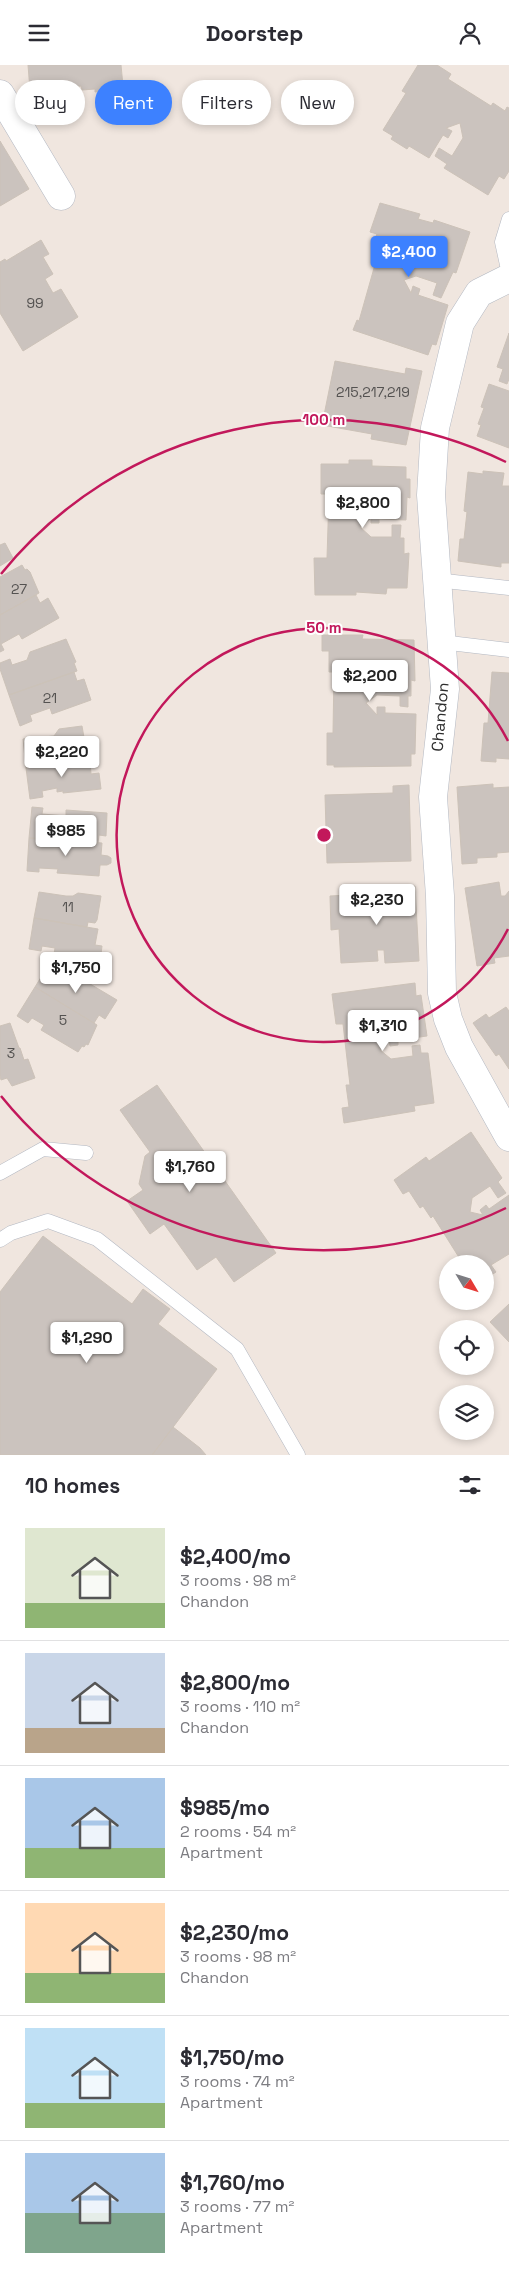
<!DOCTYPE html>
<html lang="en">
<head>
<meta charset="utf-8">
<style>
  :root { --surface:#fff; --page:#f2f2f3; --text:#2b2b33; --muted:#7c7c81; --line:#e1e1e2; --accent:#3d81ff }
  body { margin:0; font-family:"Space Grotesk",sans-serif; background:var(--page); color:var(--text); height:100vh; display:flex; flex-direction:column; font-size:19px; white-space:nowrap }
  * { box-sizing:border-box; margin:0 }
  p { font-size:16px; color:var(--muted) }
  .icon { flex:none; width:28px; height:28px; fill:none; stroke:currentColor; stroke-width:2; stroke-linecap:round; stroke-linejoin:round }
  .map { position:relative; height:1390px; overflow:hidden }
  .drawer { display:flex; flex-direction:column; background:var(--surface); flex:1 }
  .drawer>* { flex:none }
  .top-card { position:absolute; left:15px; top:15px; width:480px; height:45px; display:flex; gap:10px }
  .needle { width:32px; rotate:128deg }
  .fabs { position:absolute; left:439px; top:1190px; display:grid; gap:10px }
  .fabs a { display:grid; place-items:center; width:55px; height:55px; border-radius:50%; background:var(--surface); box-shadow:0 2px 8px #0003; font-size:25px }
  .price { position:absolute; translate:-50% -42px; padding:0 11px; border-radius:5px; background:#fff; color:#222; font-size:16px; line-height:32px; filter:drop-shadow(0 1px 2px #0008) }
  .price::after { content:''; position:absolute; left:50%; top:30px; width:15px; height:11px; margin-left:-8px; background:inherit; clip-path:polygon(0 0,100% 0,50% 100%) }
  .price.on { background:var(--accent); color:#fff }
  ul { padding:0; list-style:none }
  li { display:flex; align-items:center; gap:15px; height:125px; padding:0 25px }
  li+li { border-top:1px solid var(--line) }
  li span { display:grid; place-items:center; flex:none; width:140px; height:100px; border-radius:0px; color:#555 }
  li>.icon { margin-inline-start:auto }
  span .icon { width:60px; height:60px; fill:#fffc; stroke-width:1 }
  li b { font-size:21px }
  h2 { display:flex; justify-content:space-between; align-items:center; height:60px; padding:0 25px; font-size:21px }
  .tag { padding:0 18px; border-radius:22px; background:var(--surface); box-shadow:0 2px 8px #0003; font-size:18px; line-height:45px }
  .tag.on { background:var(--accent); color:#fff }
  header { display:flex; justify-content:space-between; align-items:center; height:65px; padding:0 25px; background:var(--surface); font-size:22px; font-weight:700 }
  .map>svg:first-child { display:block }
  .building { fill:#cbc3be; stroke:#ccc2b8 }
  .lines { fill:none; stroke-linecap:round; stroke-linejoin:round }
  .lane-casing { stroke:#b3b8c2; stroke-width:15 }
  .street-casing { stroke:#b3b8c2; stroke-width:29 }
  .lane { stroke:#fff; stroke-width:14 }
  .street { stroke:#fff; stroke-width:28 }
  .ring { fill:none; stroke:#c2185b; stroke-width:2.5 }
  .labels { text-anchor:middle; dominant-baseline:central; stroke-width:4; stroke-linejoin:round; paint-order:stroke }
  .number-label { font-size:14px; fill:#545251 }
  .street-label { font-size:16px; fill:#2d2d2d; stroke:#fff }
  .centre { fill:#c2185b; stroke:#fff; stroke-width:2.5 }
  .ring-label { font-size:15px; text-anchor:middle; font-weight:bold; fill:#c2185b; stroke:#fff; stroke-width:4; stroke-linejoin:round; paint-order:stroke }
</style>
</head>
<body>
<header><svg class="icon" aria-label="menu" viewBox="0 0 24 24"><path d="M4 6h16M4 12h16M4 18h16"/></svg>Doorstep<svg class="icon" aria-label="person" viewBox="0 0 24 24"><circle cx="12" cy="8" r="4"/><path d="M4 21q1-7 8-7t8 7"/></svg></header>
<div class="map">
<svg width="509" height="1390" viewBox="0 0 509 1390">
  <rect width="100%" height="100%" fill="#f0e6df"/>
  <path class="building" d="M28,0H121L123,21L110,22L111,26L95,27V24L82,25L81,21L30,25Z
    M418,0H437L451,9L448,14L491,41L493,38L505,46L507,42L509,43V106L504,114L499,111L488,130L444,103L447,99L435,91L439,83L452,91L463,73L460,58L446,63L452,66L448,73L443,70L429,93L409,81L407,84L391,74L393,71L383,65L406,28L402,26Z
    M0,76L29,124L0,141Z
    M380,138L420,149L418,154L433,158L434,155L470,167L456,208L453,207L441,233L433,230L437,218L416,211L404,215L411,228L413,221L420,224L418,230L448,240L436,280L432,279L428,290L353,265L357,255L359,256L378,189L375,188L379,175L375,174L377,169L370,167Z
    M41,175L49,189L43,192L53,209L45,214L53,228L61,224L78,252L23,286L0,248V197L5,194L6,196Z
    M509,268V314L507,319L499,316L503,304L497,302Z
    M335,296L405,309L406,303L422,306L406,380L371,374L372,369L322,360Z
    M489,319L509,326V383L477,371L481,360L478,359L484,343L481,342Z
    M349,395H372V401L406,402V414H410V433L407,432L406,455L379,454V458H371V453L360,462L371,472H392V460H401L400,473H404V489L409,488L407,523H387L386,529L356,527V530H315L314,493H327L329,429H321V399H349Z
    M483,406L504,408L502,421H509V498H501V502L458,496L460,474H464L467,447L464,446L468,407L483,409Z
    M5,478L13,493L0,501V480Z
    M22,500L25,505L27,504L30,507L39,528L0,550V512Z
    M36,530L40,538L48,533L59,553L22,574L19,569L1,579L4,585L0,587V550Z
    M322,570H363L362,574L414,575L415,616L411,615V631H408V642L400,641V631L377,630L366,638L377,650V642H385V648L416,649L415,689H411V701L334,702V700H327V668H333L334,607H329V586H322Z
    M66,574L76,597L74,598L77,606L9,630L0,604V598L10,594L12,600L27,595L30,587Z
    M74,607L77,616L84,614L91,635L52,649L50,643L30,650L32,656L20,661L9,630Z
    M492,607L509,608V694L496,693V697L481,696L484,658H488Z
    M82,661L86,684L83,688L76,689L77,696L26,703L23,674L54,671L59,664Z
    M90,695L91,709L99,708L101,724L63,728V726L57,727V723L42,726L43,732L30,734L26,703Z
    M493,719V723L509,722V787L497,788V792L477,793V798L462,799L457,722Z
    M409,720L411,796L327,798L325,730L393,728V721Z
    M32,742L43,743L42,749L66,751V745L107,748L106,771L99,770L98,778L29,773Z
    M29,773L102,778L101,790L108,791L111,793V798L107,800H100L99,811L57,808L58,804L39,803V807L27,806Z
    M499,817L501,831H505L509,826V891L494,893L495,898L477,901L465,823Z
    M400,821H415L419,896L385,898L384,885H377L378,896L341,898L339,864L331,865L330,831L400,827Z
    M39,827L66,831H73L78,828L101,831L97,855L95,858L88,857L87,862L34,853Z
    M34,853L98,864L95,880L102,881L100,897L54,889L55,883L42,881L41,886L29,884Z
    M51,896L61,902L58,907L77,918L80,913L117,935L105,954L99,950L94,958L35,922Z
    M415,918L416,931L421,930L427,971L398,975V980L390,981L389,974L380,985L391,994L413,991L412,981L420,980L421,988H428L434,1038L414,1041L415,1046L344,1058L342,1043L349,1042L346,1020H350L343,959H336L332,929Z
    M35,922L97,960L88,980L86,979L84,982L82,981L78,987L41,965L44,960L32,953L28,958L17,951Z
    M506,942L509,946V1004L499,989L496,991L473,958L486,949L489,953Z
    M10,958L19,983H20L24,995L28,994L35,1013L12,1021L7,1013L1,1015L0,1011V961Z
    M157,1020L276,1188L234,1217L216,1192L197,1205L164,1159L150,1169L127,1136L143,1125L139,1119L145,1091L150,1087L120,1045Z
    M471,1067L502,1113L498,1117L506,1128L498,1133L490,1121L472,1133L470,1147L483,1150L480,1145L486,1140L489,1144L509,1130V1189L491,1200L496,1207L485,1214V1199H456L455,1197L460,1194L433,1151L431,1153L423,1141L420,1143L409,1126L403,1129L394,1115L426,1092L429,1096Z
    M43,1171L132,1239L143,1224L170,1244L158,1259L217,1304L152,1390H0V1227Z
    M509,1239V1277L490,1257Z
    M173,1362L200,1383L206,1390H152Z"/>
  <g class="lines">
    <defs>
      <path id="lane" d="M509,154L502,177L509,209
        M436,515L509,523
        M441,577L509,585
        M0,1108L43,1084L86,1088
        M0,1175L11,1168L48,1156L97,1174L237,1284L298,1390"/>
      <path id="street" d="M0,29L61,131
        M509,213L479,228L460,258L435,363L431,430L445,624L433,732L440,831L442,928L448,954L459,982L509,1072"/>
    </defs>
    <use href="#lane" class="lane-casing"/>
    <use href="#street" class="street-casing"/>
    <use href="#lane" class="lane"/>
    <use href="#street" class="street"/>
  </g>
  <g class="ring">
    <path d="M508 864A207 207 0 1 1 508 676"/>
    <path d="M506 1143A415 415 0 0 1 1 1031M1 509A415 415 0 0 1 506 397"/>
  </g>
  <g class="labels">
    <g class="number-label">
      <text x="35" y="238">99</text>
      <text x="373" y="327">215,217,219</text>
      <text x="19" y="524">27</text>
      <text x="50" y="633">21</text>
      <text x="68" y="842">11</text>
      <text x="63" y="955">5</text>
      <text x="11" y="988">3</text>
    </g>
    <g class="street-label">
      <text transform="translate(440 652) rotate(-85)">Chandon</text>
    </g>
  </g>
  <circle cx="324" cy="770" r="8" class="centre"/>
  <g class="ring-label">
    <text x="324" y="360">100 m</text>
    <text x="324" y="568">50 m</text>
  </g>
</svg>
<div class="fabs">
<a><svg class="needle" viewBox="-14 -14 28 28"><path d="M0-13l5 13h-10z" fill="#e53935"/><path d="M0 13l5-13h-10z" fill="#7c7c81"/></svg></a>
<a><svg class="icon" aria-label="locate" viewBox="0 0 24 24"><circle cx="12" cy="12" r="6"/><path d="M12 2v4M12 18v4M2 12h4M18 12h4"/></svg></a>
<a><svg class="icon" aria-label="layers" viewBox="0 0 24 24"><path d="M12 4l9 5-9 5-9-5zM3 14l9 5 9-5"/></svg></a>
</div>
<b class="price on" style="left:409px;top:213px">$2,400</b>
<b class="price" style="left:363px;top:464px">$2,800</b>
<b class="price" style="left:370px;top:637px">$2,200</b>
<b class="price" style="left:62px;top:713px">$2,220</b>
<b class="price" style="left:66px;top:792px">$985</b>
<b class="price" style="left:377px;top:861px">$2,230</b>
<b class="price" style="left:76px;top:929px">$1,750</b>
<b class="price" style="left:383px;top:987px">$1,310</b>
<b class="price" style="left:190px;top:1128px">$1,760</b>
<b class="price" style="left:87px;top:1299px">$1,290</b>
<div class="top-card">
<a class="tag">Buy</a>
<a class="tag on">Rent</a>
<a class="tag">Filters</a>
<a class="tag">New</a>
</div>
</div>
<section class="drawer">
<h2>10 homes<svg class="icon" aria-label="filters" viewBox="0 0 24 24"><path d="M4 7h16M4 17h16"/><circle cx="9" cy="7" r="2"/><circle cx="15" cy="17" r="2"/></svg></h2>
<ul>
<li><span style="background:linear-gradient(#dfe7d0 75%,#8fb573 0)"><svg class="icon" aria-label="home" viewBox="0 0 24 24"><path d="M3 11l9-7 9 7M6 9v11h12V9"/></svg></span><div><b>$2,400/mo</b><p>3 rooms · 98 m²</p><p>Chandon</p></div></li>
<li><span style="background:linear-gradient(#c9d6e8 75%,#b9a48a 0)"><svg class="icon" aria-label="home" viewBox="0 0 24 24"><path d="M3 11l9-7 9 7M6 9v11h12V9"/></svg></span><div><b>$2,800/mo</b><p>3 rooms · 110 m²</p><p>Chandon</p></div></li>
<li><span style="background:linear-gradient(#a9c7e8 70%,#8fb573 0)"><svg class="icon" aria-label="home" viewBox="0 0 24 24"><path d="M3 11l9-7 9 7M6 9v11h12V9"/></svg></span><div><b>$985/mo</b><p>2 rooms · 54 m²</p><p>Apartment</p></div></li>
<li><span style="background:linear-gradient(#ffd9b3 70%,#8fb573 0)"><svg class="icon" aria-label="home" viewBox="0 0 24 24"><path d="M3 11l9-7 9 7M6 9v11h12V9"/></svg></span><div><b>$2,230/mo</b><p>3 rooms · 98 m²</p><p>Chandon</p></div></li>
<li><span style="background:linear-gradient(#bfe0f5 75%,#8fb573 0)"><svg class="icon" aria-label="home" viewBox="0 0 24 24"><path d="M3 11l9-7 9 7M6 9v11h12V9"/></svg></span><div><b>$1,750/mo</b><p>3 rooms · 74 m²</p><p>Apartment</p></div></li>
<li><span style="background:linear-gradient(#a9c7e8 60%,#7fa58c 0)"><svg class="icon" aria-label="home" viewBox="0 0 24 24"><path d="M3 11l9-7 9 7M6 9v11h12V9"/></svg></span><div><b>$1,760/mo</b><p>3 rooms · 77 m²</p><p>Apartment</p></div></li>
</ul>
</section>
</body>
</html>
